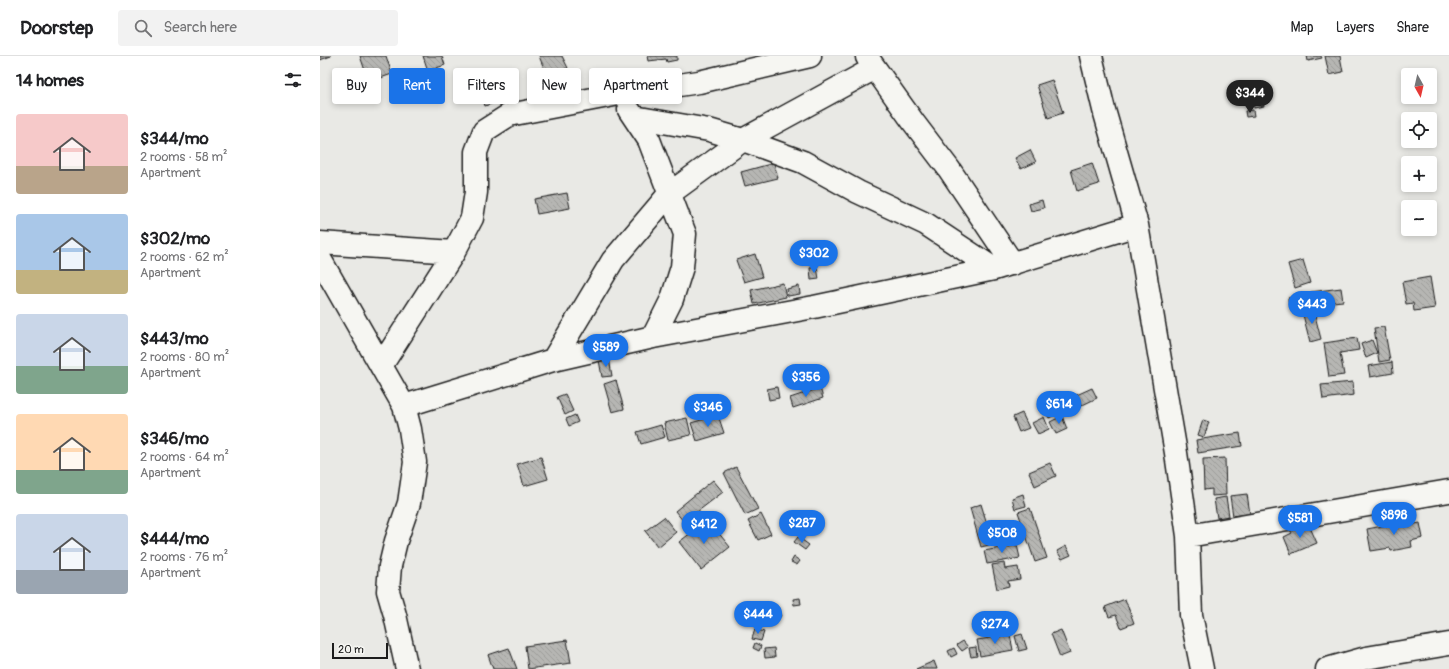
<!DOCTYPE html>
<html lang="en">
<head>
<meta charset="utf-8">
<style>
  :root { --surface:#fff; --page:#f2f2f2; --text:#202124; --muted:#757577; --line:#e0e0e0; --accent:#1a73e8 }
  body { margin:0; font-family:Pangolin,sans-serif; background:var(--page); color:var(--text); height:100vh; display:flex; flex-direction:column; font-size:15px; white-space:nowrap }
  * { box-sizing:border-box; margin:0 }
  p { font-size:13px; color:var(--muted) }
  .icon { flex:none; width:22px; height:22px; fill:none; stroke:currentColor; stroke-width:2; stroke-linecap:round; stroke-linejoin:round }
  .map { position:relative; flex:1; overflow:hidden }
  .details { display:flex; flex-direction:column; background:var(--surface); width:320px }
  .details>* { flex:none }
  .top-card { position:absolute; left:12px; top:12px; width:380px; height:36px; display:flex; gap:8px }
  .needle { width:26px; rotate:172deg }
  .tools { position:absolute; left:1081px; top:12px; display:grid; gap:8px }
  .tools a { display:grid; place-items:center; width:36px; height:36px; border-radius:4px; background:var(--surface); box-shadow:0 2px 6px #0003; font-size:20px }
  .scale { position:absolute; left:12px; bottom:10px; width:56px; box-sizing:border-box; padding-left:4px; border:2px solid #1c1c1c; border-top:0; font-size:11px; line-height:14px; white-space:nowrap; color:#1c1c1c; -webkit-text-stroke:3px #f6f6f2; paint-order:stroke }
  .price { position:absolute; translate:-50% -34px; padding:0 9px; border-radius:14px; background:var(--accent); color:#fff; font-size:13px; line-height:26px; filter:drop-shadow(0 1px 2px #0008) }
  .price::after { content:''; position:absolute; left:50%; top:24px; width:12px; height:9px; margin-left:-6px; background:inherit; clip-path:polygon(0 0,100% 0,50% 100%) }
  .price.selected { background:#222; color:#fff }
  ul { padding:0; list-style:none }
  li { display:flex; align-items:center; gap:12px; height:100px; padding:0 16px }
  li span { display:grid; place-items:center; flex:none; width:112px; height:80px; border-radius:4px; color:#555 }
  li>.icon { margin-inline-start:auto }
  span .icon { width:48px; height:48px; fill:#fffc; stroke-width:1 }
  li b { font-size:17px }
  h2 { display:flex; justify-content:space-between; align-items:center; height:48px; padding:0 16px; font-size:17px }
  .chip { padding:0 14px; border-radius:4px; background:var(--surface); box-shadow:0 2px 6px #0003; font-size:14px; line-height:36px }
  .chip.selected { background:var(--accent); color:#fff }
  header { display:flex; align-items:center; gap:24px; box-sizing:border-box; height:56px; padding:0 20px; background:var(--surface); border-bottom:1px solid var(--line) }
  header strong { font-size:19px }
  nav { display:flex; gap:22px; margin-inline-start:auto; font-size:14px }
  .search { width:280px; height:36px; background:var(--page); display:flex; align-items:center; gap:10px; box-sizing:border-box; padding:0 14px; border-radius:4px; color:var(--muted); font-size:15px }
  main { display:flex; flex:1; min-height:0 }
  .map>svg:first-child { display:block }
  .building { fill:url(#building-back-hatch); stroke:#1c1c1c }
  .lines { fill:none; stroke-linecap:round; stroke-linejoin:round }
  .minor-casing { stroke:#1c1c1c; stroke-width:25 }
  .minor { stroke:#f6f6f2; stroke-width:22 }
</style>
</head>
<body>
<header>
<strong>Doorstep</strong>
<div class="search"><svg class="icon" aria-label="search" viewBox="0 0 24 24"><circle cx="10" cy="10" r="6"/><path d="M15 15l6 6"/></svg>Search here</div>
<nav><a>Map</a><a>Layers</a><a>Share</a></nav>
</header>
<main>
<section class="details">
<h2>14 homes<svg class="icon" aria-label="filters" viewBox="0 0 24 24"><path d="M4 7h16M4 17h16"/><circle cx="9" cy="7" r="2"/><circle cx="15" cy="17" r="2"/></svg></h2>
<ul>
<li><span style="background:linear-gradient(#f6c9c9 65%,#b9a48a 0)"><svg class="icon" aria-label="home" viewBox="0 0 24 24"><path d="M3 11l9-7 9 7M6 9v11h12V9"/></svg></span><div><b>$344/mo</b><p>2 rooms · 58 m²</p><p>Apartment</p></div></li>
<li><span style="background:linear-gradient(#a9c7e8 70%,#c2b280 0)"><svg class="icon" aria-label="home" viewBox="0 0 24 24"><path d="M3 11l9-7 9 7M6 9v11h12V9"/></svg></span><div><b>$302/mo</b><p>2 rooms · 62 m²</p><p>Apartment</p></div></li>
<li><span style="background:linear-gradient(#c9d6e8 65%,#7fa58c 0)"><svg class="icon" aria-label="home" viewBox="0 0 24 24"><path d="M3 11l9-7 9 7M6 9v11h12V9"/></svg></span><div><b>$443/mo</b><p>2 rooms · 80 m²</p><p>Apartment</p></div></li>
<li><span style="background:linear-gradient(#ffd9b3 70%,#7fa58c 0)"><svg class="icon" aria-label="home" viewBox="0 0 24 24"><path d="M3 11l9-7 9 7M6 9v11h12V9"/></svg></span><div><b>$346/mo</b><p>2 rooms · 64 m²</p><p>Apartment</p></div></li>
<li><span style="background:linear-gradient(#c9d6e8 70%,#9aa5b1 0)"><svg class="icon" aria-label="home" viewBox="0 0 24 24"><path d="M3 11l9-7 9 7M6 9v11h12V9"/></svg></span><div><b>$444/mo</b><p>2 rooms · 76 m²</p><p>Apartment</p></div></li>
</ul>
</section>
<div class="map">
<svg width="1129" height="613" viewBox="0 0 1129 613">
  <defs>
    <pattern id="building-back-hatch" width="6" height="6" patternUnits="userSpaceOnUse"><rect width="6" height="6" fill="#b6b6b3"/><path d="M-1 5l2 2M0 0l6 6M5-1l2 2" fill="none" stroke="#9c9c99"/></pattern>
  </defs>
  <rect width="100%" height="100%" fill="#e9e9e5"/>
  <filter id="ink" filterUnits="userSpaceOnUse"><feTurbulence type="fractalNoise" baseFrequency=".025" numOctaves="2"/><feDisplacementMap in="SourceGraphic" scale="8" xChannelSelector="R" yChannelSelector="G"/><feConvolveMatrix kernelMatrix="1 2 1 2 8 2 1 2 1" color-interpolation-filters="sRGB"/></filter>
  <g filter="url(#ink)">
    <path class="building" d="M0,0H11L0,4Z
      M40,0H66L72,18L49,26Z
      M103,0H122L125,9L108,15Z
      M219,0H242L248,12L227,20Z
      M327,0H357V4L347,6L346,3L328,5Z
      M987,0H1001L1002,2L988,5Z
      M1005,0H1020L1023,16L1009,19Z
      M246,18L249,29L240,32L237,21Z
      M732,24L743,57L728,62L717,29Z
      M176,26L182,44L165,50L159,32Z
      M941,41L944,50L934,52L932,43Z
      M933,54L934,60L926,61L925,55Z
      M710,94L716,106L701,113L695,102Z
      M454,107L458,122L425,130L421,116Z
      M772,107L779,128L757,135L751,114Z
      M247,137L250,152L217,158L214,143Z
      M722,144L724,152L711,155L709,148Z
      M435,198L442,221L424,226L416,204Z
      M983,204L990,227L975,232L968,208Z
      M497,211L499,223L491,224L490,212Z
      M1110,221L1115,252L1094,255L1093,247L1086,248L1082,226Z
      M463,227L466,241L434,248L431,234Z
      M479,230L480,238L468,240L467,233Z
      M1021,232L1023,245L992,248L991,236Z
      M975,240L976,248L969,249L968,242Z
      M993,252L1001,283L990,286L982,255Z
      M1064,271L1070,304L1059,306L1054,272Z
      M1037,282L1039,294L1020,297L1024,319L1009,321L1004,287Z
      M1052,284L1057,297L1046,302L1041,288Z
      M289,302L292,320L282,321L279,304Z
      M1072,306L1073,317L1050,321L1048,310Z
      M296,324L304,353L292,356L284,328Z
      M1033,326L1034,339L1003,343L1001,329Z
      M457,331L459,342L449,344L447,333Z
      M500,332L503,342L473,352L470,342Z
      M772,332L777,342L744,358L739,347Z
      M245,338L253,355L245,359L237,341Z
      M734,344L739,357L729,362L723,350Z
      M702,357L709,372L699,376L693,361Z
      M255,359L258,366L249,370L246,363Z
      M398,359L404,377L377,385L371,367Z
      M742,360L747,373L736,378L730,366Z
      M724,361L729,373L718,378L712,367Z
      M367,362L371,379L348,384L344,367Z
      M883,364L889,366L884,381L878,379Z
      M341,369L345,381L321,388L317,376Z
      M920,377L922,390L878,397L876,384Z
      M221,401L228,423L204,430L197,408Z
      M905,402L906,439L892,440V433L884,434L883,403Z
      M730,407L736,420L715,430L709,416Z
      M416,411L438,453L425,459L404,417Z
      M393,424L403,436L364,466L355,455Z
      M703,438L706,450L695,453L692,442Z
      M927,438L930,458L913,460L910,440Z
      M906,441L909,460L897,462L894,443Z
      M661,448L673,488L661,491L650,452Z
      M710,452L727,502L715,506L698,456Z
      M441,458L451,478L438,484L428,465Z
      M344,461L356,476L338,491L325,475Z
      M388,464L410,491L381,514L359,486Z
      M1089,465L1090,469L1100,467L1103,482L1091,485L1092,491L1071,495L1070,492L1051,495L1047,473Z
      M989,469L997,487L971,498L964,481L972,477L970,474L980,470L981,473Z
      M478,481L489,489L485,494L474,486Z
      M697,489L700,502L667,508L664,495Z
      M746,490L751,499L742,503L737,495Z
      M474,501L480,505L477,509L471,506Z
      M684,507L685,513L698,511L700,523L688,525L689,530L677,533L672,509Z
      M480,542L481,548L474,549L473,543Z
      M805,543L814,567L801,572L796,559L789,561L785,551Z
      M456,552L461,560L455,564L449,556Z
      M435,573L444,576L441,585L432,583Z
      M741,574L750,597L740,601L731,578Z
      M702,578L707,593L699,595L695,580Z
      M690,579L693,594L660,600L657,584Z
      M247,584L251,607L208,613L205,590Z
      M643,585L648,591L642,595L637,589Z
      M435,587L441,590L439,595L433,592Z
      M656,591L657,600L651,601L649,592Z
      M189,592L197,613H173L168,599Z
      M454,592L455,601L445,602L444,593Z
      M634,592L637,598L631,601L628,595Z
      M614,605L617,613H596Z"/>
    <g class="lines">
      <defs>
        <path id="minor" d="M771,0L784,54L817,169L856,397L868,480L871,559L882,613
          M547,1L594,67L629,113L693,208
          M309,54L329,84L365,178L362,211L352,243L333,281
          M314,61L389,74L423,84L483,106L538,136L606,168L674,213
          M0,187L134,196L152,162L156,136V96L164,75L189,59L299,38L379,26L490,0
          M0,203L84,350L90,373L95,406L89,447L76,485L70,510L68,535L75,559L87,613
          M233,304L293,204L349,138L423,84L555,12
          M61,310L134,196
          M84,350L233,304L333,281L494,251L674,213L817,169
          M868,480L1129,435
          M1007,613L1046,602L1129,588"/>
      </defs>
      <use href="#minor" class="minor-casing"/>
      <use href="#minor" class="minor"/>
    </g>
  </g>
</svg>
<div class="tools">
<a><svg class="needle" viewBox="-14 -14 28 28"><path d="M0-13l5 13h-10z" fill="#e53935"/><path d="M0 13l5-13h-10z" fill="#757577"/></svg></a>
<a><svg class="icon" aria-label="locate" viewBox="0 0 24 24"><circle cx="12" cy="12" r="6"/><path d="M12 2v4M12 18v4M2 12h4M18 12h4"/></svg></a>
<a>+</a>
<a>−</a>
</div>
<div class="scale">20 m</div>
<b class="price selected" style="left:930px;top:58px">$344</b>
<b class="price" style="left:494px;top:218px">$302</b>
<b class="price" style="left:992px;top:269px">$443</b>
<b class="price" style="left:286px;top:312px">$589</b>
<b class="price" style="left:486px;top:342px">$356</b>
<b class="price" style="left:739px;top:369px">$614</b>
<b class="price" style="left:388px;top:372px">$346</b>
<b class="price" style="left:1074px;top:480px">$898</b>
<b class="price" style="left:980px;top:483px">$581</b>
<b class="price" style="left:482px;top:488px">$287</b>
<b class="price" style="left:384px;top:489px">$412</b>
<b class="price" style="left:682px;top:498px">$508</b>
<b class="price" style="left:438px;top:579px">$444</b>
<b class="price" style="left:675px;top:589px">$274</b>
<div class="top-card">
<a class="chip">Buy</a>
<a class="chip selected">Rent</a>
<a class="chip">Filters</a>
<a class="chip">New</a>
<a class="chip">Apartment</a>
</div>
</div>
</main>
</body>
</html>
